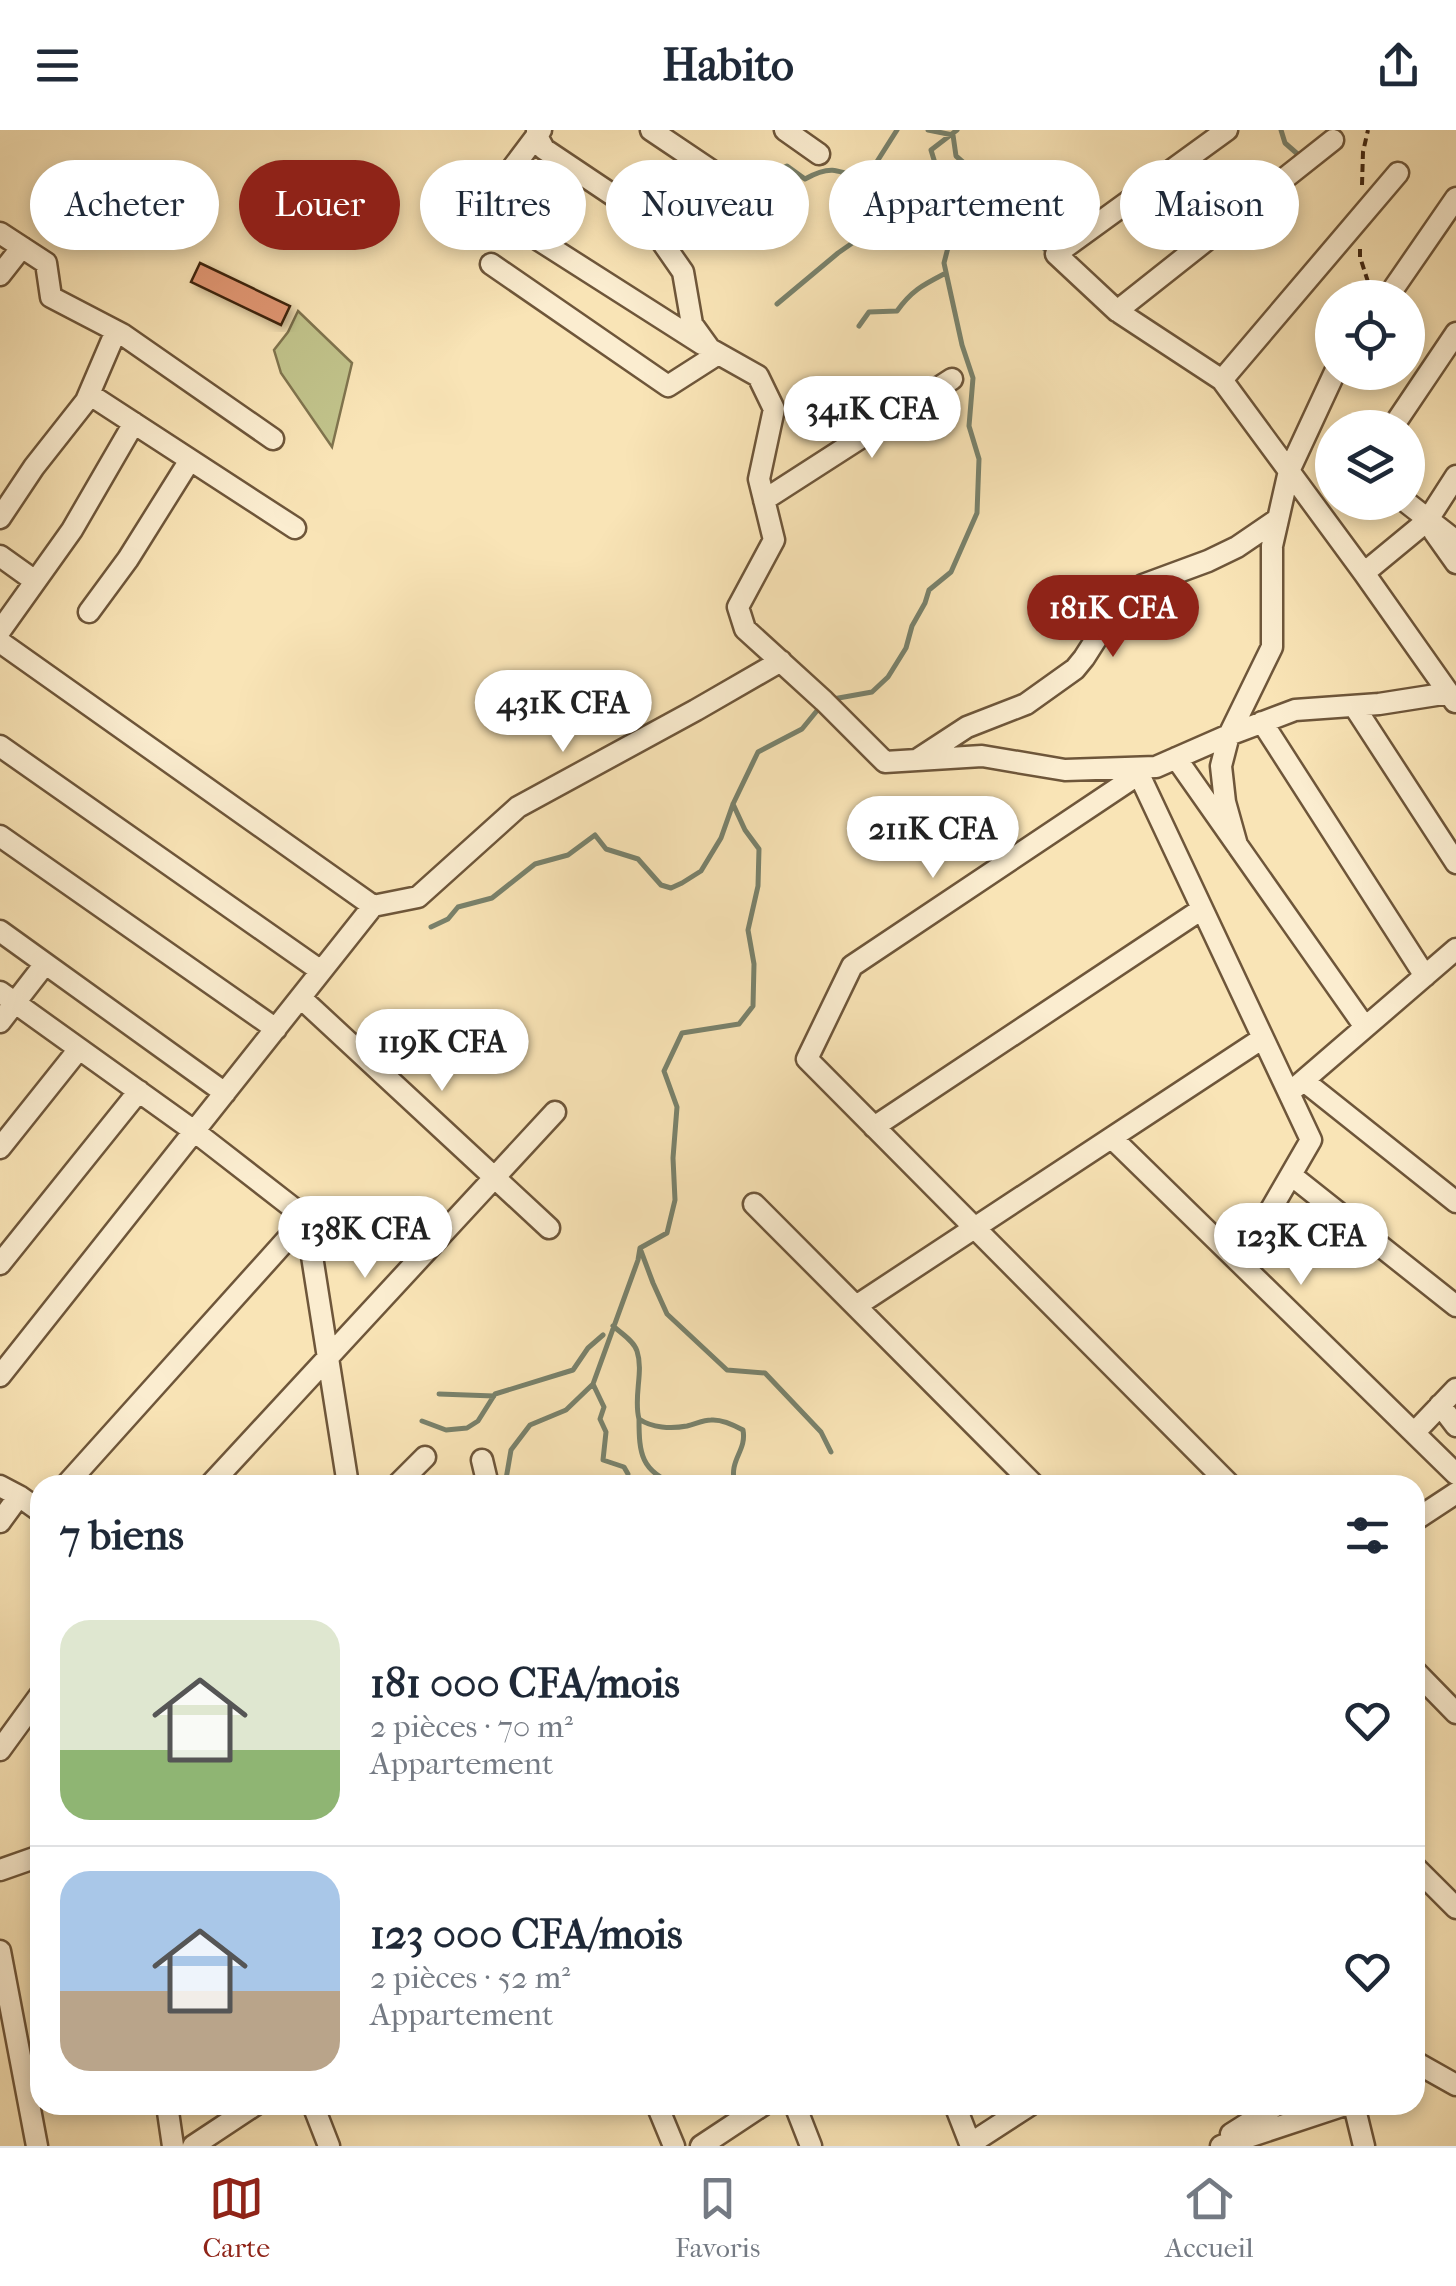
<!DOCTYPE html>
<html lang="fr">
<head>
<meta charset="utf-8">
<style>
  :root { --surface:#fff; --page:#f6f6f7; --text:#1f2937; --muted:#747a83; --line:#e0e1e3; --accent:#8f2418 }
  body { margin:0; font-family:"IM FELL French Canon",serif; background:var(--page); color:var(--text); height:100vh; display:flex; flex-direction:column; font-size:38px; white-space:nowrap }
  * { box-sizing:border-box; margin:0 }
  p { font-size:32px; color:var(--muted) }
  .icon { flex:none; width:55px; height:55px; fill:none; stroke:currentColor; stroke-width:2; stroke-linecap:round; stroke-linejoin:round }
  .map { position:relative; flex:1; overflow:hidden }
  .side { position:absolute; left:30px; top:1345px; width:1395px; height:640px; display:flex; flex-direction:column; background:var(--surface); border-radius:30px; box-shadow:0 5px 15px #0003 }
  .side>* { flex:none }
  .banner { position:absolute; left:30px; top:30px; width:1398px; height:90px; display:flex; gap:20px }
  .controls { position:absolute; left:1315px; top:150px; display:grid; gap:20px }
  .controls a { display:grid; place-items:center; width:110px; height:110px; border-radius:50%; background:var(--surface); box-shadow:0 5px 15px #0003; font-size:50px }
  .price { position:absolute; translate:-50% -85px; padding:0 22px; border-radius:35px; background:#fff; color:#222; font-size:32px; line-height:65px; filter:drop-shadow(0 2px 5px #0008) }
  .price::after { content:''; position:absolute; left:50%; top:60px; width:30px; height:22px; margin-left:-15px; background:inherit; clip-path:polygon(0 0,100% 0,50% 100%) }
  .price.on { background:var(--accent); color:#fff }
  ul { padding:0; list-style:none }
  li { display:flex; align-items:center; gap:30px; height:250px; padding:0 30px }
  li+li { border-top:2px solid var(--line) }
  li span { display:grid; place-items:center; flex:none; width:280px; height:200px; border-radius:30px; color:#555 }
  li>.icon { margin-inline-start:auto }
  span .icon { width:120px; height:120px; fill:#fffc; stroke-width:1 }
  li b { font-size:42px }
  h2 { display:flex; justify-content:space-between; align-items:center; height:120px; padding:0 30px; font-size:42px }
  .tag { padding:0 35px; border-radius:45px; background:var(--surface); box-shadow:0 5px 15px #0003; font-size:35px; line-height:90px }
  .tag.on { background:var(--accent); color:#fff }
  header { display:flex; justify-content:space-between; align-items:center; height:130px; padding:0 30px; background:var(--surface); font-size:45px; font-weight:800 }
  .dock { display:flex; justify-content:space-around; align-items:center; height:140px; border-top:2px solid var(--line); background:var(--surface); font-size:28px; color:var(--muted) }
  .dock a { display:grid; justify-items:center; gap:5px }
  .dock .on { color:var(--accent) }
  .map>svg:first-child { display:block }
  .green { fill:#c1c38b; stroke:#80744e; stroke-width:2.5 }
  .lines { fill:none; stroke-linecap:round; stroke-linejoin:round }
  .stream { stroke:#79826c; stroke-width:5 }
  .building { fill:#de9571; stroke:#402611; stroke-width:2.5; filter:url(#shadow) }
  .street-casing { stroke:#6e563a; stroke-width:25 }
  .path { stroke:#402611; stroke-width:4; stroke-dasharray:8 5; stroke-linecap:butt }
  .street { stroke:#fbedd0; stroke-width:20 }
</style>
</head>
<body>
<header><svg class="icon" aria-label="menu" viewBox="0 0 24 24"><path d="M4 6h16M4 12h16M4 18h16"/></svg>Habito<svg class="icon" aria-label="share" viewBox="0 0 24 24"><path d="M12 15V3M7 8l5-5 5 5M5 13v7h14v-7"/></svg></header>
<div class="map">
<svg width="1456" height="2016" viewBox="0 0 1456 2016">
  <defs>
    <filter id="shadow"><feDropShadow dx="4.5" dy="4.5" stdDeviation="5" flood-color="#0004"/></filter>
  </defs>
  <rect width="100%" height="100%" fill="#f9e4b6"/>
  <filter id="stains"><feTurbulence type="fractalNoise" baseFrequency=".002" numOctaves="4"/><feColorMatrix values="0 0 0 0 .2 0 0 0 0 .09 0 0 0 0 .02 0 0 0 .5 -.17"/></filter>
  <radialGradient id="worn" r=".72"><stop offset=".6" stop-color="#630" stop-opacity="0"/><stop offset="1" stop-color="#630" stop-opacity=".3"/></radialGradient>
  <path class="green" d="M298,181L352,233L332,317L281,243L274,220L288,202Z"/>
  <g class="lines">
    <path class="stream" d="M928,0L953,5L956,26L996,61L1005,83L1049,123
      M1281,0L1285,13L1301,27
      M731,35L772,43L787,36L805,49C829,36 836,39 860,49L871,41L897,0
      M777,174L838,123L871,100L917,49L936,36
      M859,196L869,182L897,181C912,160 923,155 946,143
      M833,569L872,562L888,547L906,518L912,496L925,473L929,460L951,442L977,383L979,329L969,296L973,248L962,215L944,133L952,102L942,56L931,20L957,0
      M431,797L448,789L458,777L492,768L535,734L568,725L595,705L606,719L638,729L661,755L671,758L682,753L701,741L721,708L733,674L758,622L802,599L820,577
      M641,1121L653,1153L667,1184L727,1240L765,1243L821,1302L831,1322
      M613,1196C621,1203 634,1211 637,1221C644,1242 633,1267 639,1289C652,1298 671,1299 687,1296C696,1294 703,1290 711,1290C722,1289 734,1295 743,1300C747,1322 728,1329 735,1355
      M439,1264L494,1266
      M639,1289C639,1324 641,1341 676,1355
      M422,1291L446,1300L467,1298L478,1291L495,1264L573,1240L588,1218L603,1205
      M505,1355L511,1320L530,1295L566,1280L592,1255
      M627,1355L628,1344L624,1337L603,1330L606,1302L600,1289L604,1277L593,1254L638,1130L640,1118L667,1103L675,1070L673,1028L677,977L664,941L682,903L739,894L753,876L754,834L748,800L758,756L759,719L745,700L733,674"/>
  </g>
  <path class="building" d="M200,133L290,176L281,195L191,152Z"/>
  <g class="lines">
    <defs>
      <path id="street" d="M537,0V6L544,19L644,86L683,142L692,194L710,219L758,246L774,279L759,349L774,410L738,477L745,499L824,571L885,632L982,626L1065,640L1156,637L1229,605L1295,580L1379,574L1449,563
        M651,0L776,84
        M785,0L819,24
        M1227,0L1056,124L1117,181L1222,250L1364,443L1455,572
        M484,75L702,214
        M480,81L541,0
        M0,103L46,133L51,167L122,204L273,309
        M491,134L668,256L718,224
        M0,145L22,117
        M1387,168L1456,68
        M1117,181L1333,10
        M1222,250L1398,43
        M89,264L295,398
        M1392,298L1456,203
        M764,370L952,249
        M1406,372L1456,411
        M0,388L34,337L86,271L116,201
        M1434,402L1456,433
        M0,426L35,451
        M1364,443L1427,391L1456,346
        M89,482L128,429L190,330
        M0,501L72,400L134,293
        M0,512L373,776
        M1354,576L1456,733
        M1262,592L1425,846
        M0,616L321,841
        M1176,628L1365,897
        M918,629L967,597L1026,574L1075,539L1084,528L1123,467L1143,455L1208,431L1237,417L1278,389
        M1136,638L1311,1010L1240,1133
        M1139,644L852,836L807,929L1230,1355
        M0,706L276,899
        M1237,715L1225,672L1221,636L1229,605L1272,517V416L1289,341L1335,242
        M0,801L225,963
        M0,862L194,1001L306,1088L348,1355
        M301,868L549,1098
        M0,892L45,834
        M1304,951L1456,1072
        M1289,963L1456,819
        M874,997L1202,779
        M1112,1008L1456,1344
        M0,1018L79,919
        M1291,1045L1456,1176
        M754,1074L1034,1355
        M0,1134L139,961
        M856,1176L1263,908
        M0,1246L373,776L418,767L518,677L696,580L781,531
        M1440,1275L1456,1296
        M1414,1303L1456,1259
        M482,1330L488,1355
        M66,1355L306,1088
        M210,1355L555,982
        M397,1355L425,1327
        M0,1356L19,1366L40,1381
        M1415,1390L1456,1363
        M0,1392L19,1366
        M1415,1541L1456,1583
        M0,1620L40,1565
        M1415,1737L1456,1778
        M0,1740L40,1726
        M0,1821L37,2016
        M1415,1932L1456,1955
        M167,1975L173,2016
        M313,1975L329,2016
        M657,1975L674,2016
        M795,1975L811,2016
        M955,1975L971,2016
        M1354,1975L1364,2016
        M1231,2004L1277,1975
        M970,2014L1030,1975
        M193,2016L255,1975
        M701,2016L763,1975
        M1221,2016L1345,1975"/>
    </defs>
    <use href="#street" class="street-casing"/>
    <path class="path" d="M1362,55L1363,22L1368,0
      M1360,119V127L1370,158"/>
    <use href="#street" class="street"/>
  </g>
  <rect width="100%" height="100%" filter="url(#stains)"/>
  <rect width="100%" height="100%" fill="url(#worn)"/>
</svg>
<div class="controls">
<a><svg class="icon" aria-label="locate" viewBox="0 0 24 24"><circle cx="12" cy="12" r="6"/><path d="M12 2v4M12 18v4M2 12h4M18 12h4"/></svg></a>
<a><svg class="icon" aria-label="layers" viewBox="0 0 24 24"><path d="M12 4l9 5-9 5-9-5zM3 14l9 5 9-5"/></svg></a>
</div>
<b class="price" style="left:872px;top:331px">341K CFA</b>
<b class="price on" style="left:1113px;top:530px">181K CFA</b>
<b class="price" style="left:563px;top:625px">431K CFA</b>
<b class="price" style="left:933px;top:751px">211K CFA</b>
<b class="price" style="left:442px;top:964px">119K CFA</b>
<b class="price" style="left:365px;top:1151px">138K CFA</b>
<b class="price" style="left:1301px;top:1158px">123K CFA</b>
<div class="banner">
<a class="tag">Acheter</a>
<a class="tag on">Louer</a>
<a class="tag">Filtres</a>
<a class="tag">Nouveau</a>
<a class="tag">Appartement</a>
<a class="tag">Maison</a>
</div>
<section class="side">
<h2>7 biens<svg class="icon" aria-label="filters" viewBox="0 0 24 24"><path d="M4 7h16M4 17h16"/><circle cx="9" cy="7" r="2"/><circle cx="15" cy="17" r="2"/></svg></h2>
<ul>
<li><span style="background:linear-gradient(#dfe7d0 65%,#8fb573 0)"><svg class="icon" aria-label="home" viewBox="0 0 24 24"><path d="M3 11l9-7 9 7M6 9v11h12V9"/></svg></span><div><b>181 000 CFA/mois</b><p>2 pièces · 70 m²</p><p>Appartement</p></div><svg class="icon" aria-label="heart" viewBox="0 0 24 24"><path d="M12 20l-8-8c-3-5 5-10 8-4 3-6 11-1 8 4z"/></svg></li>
<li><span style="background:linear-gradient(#a9c7e8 60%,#b9a48a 0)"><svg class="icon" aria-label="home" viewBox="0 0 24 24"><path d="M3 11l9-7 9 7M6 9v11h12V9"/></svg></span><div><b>123 000 CFA/mois</b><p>2 pièces · 52 m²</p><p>Appartement</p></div><svg class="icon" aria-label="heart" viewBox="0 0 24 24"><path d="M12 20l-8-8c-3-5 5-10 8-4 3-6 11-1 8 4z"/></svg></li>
</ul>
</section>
</div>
<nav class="dock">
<a class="on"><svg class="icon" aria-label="map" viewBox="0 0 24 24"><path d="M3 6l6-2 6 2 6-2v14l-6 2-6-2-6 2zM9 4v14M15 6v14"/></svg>Carte</a>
<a><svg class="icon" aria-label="saved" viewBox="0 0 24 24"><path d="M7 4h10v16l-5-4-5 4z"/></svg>Favoris</a>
<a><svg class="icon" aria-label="home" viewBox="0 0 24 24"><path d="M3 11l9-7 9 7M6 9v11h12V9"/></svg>Accueil</a>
</nav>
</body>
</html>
